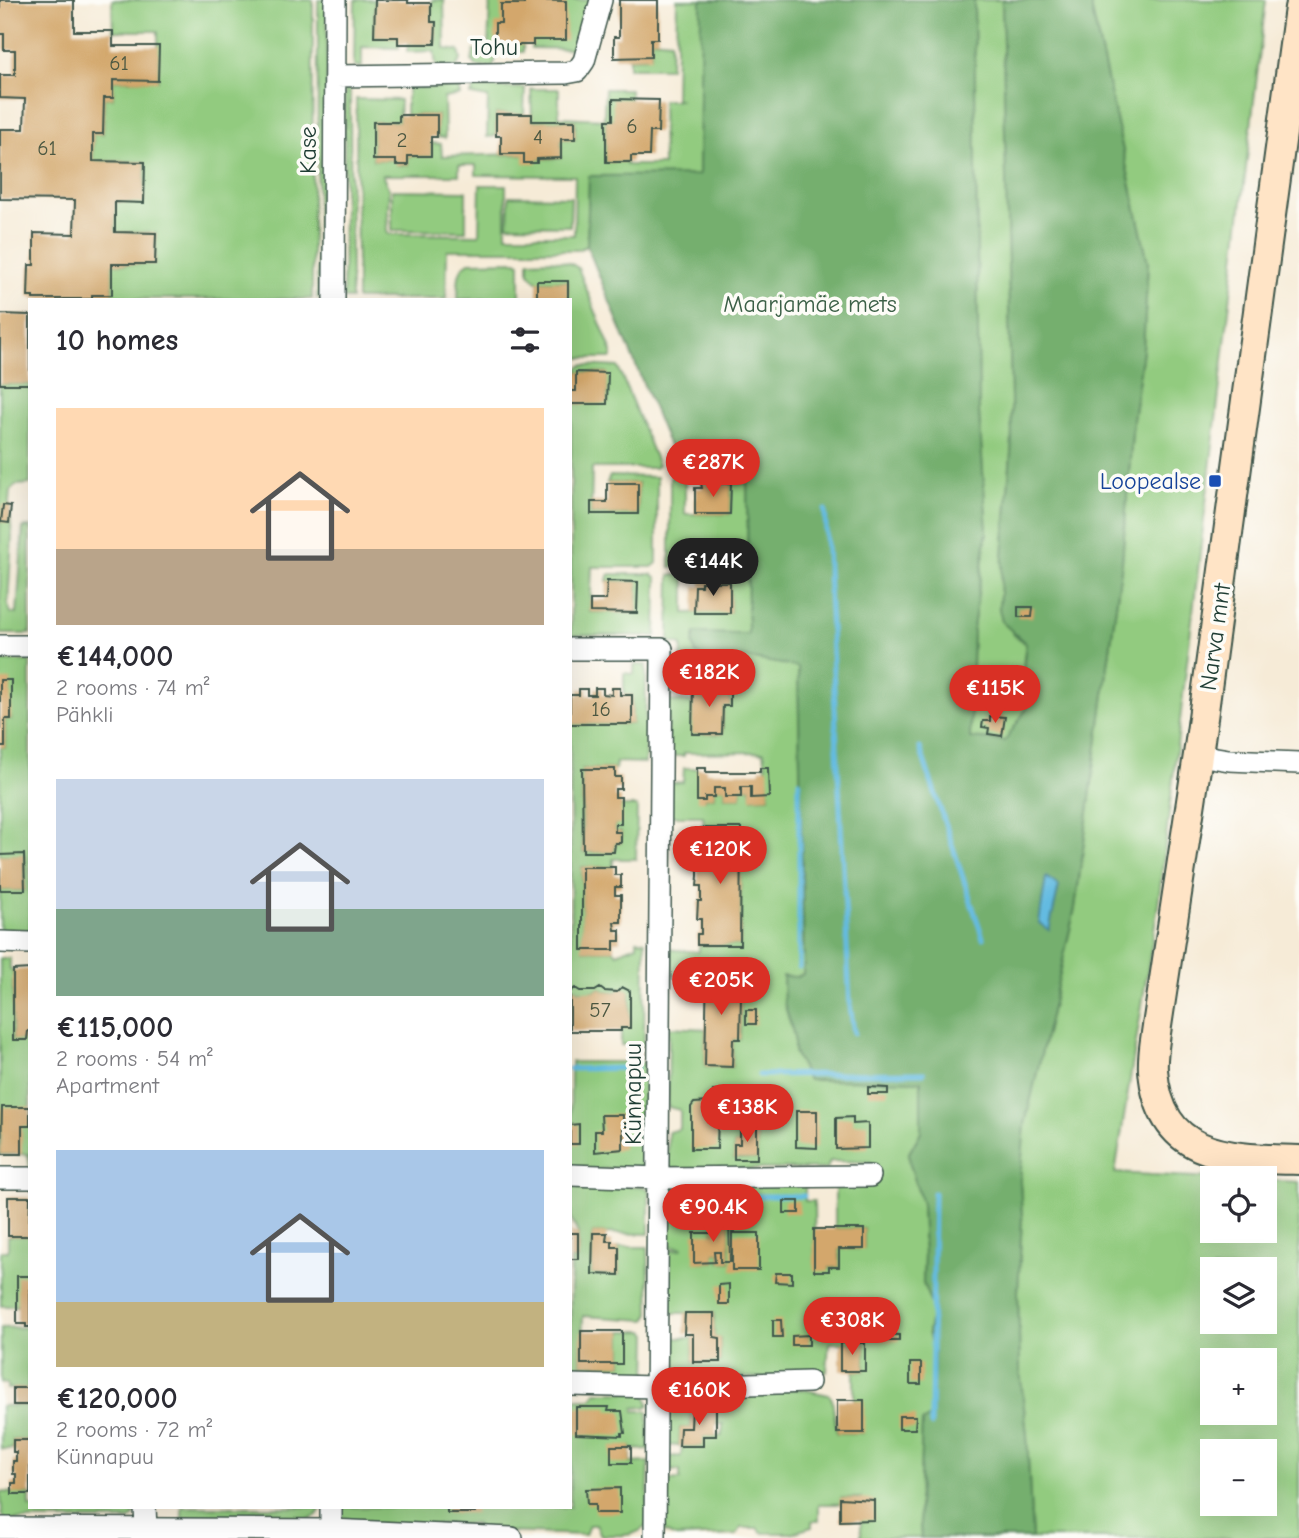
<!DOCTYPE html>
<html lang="en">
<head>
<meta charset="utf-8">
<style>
  :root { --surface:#fff; --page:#f2f2f3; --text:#2b2b33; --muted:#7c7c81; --accent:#d93025 }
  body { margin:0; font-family:"Comic Neue",sans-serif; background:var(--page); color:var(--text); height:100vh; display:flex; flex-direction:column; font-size:26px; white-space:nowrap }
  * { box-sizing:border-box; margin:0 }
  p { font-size:23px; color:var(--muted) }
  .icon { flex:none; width:38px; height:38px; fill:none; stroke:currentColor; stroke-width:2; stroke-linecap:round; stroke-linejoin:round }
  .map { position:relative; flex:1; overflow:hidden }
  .side { position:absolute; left:28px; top:298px; width:544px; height:1211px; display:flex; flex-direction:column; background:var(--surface); border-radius:0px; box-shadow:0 7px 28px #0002 }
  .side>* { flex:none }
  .fabs { position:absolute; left:1200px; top:1166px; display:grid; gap:14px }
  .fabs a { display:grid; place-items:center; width:77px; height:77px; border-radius:0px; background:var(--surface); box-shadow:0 7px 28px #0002; font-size:35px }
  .price { position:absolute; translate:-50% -60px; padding:0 16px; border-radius:24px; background:var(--accent); color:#fff; font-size:23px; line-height:46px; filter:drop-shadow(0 2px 4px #0008) }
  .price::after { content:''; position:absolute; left:50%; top:42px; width:21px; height:16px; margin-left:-10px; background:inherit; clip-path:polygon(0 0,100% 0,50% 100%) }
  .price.current { background:#222; color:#fff }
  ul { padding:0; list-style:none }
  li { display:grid; align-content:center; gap:14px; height:371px; padding:0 28px }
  li span { display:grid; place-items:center; height:217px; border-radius:0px; color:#555 }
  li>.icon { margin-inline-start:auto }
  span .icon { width:126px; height:126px; fill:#fffc; stroke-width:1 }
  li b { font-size:30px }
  h2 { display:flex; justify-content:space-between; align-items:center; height:84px; padding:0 28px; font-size:30px }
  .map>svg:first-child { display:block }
  .green { fill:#92cb7f; stroke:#58845a; stroke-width:2; fill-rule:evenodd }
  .forest { fill:#75af6e; stroke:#4a7651; stroke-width:2 }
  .water { fill:#64bbe1; stroke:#427c8a; stroke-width:2 }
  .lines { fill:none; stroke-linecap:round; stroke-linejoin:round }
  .stream { stroke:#64bbe1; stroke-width:5 }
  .building { fill:#d3a76c }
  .street-casing { stroke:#3f574c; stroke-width:24 }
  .secondary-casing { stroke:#3f574c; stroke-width:32 }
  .street { stroke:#fff; stroke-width:21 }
  .secondary { stroke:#ffe4c6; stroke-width:28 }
  .transit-dot { fill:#1a4fb4; stroke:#fdfcf7; stroke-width:2.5 }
  .labels { text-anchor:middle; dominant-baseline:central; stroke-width:7; stroke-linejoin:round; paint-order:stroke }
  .number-label { font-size:21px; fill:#4c5842 }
  .street-label { font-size:24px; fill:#1f3d34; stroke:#fdfcf7 }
  .park-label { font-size:24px; fill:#3c6047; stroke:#fdfcf7 }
  .transit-label { font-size:24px; fill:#164399; stroke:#fdfcf7; text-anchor:end }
</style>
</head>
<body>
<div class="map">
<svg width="1299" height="1538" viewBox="0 0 1299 1538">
  <rect width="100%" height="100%" fill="#fdfcf7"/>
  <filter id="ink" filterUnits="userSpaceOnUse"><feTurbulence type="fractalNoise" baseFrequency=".0143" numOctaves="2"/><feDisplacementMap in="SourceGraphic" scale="14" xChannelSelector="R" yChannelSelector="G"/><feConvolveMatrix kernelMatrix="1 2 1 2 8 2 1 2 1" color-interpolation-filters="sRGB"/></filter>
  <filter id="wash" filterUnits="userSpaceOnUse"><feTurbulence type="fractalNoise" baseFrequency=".00686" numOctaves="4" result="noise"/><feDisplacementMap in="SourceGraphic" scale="28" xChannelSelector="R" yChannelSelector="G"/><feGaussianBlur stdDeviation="1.57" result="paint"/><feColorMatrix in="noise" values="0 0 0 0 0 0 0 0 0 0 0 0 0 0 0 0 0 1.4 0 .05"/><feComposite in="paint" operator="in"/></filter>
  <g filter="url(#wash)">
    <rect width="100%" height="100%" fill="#f6ebd7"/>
    <path class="green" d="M112,0H313L312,299H92V295H112V264H155L156,233L115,232V202H144L145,162L93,161V134H103L104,98H113V80H158V31H113Z
      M318,0H327L326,299H317Z
      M355,0H375L374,37H398L399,48L362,47V67L354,66Z
      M432,0H444L445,49L459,51L461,60L456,67H436L434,51L407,52L408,44H435L436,22H431Z
      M490,0H524L523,52H498L493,67H477L472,61L474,51L488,49Z
      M539,0H595L581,49L531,48Z
      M677,0H702L699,176H589L587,246L577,250H447L446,299H357L356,99L400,100L399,122H373V160H396L397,165H408V156H431V143L441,144L442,156L524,154L537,159L561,158V139H575V121H532L531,89H559V117L604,119L605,89H630V99L613,120L606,121V162H626V165H663L662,100H681L675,98ZM459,165H476V175L575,176L574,235H506V185H480L479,235L389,234L387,231L389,189L382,175H459Z
      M974,0H1002L1012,440L999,609L1014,635L1026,644C1021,667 1023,685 1027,708L1006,741L970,738L973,628L987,531L979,412Z
      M1092,0H1266L1158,905L1115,1173L1213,1178V1230H1265V1180L1299,1182V1538H1032L1027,1435L1020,1370L1018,1292L1022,1218L1020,1180L1025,1124L1075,908L1122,562L1133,420L1143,350L1148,263L1092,11ZM1213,1269H1265V1321H1213ZM1213,1360H1265V1412H1213ZM1213,1451H1265V1503H1213Z
      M651,39L671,41L670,68H629V58L651,57Z
      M350,83L351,299H343L345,87Z
      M409,88H458L460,95L444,98L445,138L437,137V115H406V100Z
      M474,88H525L524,114H496V136L487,137L488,98L471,95Z
      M392,190L466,191V231L392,230Z
      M509,196L571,197L570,226L508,225Z
      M516,261L520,263V299H458C459,285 455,270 469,262Z
      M529,261C543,260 567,258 578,268L612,352V358H571L570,299H568V281H537L529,273Z
      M583,365L618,367L658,465L655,468H592L591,514H638V483H607L610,476L657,477V563L652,567H592L590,612L637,613L638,582L607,581L608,576L611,574H652L657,578L656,636L571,635V404L607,403V373L576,372L579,367Z
      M0,384H30V484L16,485L10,491L9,503L12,536L8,605L11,613L17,614L23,528L30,527V634H0Z
      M677,476L682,477L685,483V514H730L731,484L747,483L748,634L707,658H748L798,666L804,964L803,974L797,977H783L784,1002L794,1036V1051L808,1080H921V1132L909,1153L910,1164L922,1204L924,1255L923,1283L933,1309L928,1332L934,1353L932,1416L922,1422L919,1507L921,1538H822H861V1498H841L840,1504H819V1521H812V1527L792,1533H763L757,1528H741L737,1535L676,1537L664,1532L666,1481L680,1480V1471L665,1470L664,1457L681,1456L682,1446H702L703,1436H722L723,1424H716V1407H692L691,1428H680L679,1446L663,1445L665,1394L801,1389L829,1395L832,1399L837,1433H863L854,1400V1371H865V1343H829L827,1371L798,1378L665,1377V1339L667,1338H693V1362H720V1339L714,1337V1313H667L666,1250L681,1249L682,1247L666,1246L668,1189L672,1185H718L720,1201H739V1184L805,1182V1201H814L815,1270L839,1267V1249H864V1229H835V1183L871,1180V1162L830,1161L827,1169H670L668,1166V1132L680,1129V1110L668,1107L669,1027L706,1029L705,1066L732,1067L733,1039H740L741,995L733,994V967H707V972L699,973V987H684L690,985V975H673L669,972L667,949L699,952V945H740L741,829L704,828L703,816H668V783L683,782L684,768H697L705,801V797H714V788H725V797H741V787H751L752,798L769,797L764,752L684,753V756H668V701L693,702V734H722L723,706H730V687L684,686L669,679L681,672L682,645L669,642L670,575H681L685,581V613L730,612V582H701V566L670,567V479L671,477ZM740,1126H757V1159H734V1144H740ZM714,1221H729L730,1262H720V1252H714V1262H695L714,1233Z
      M0,661H30V931H0V890H25L24,855H0V754L1,747H5V719H11L0,680Z
      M634,665H646L645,763L616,762L615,769H582L583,852H614L615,843H621V832H615V824L621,806H637L636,859H613V867H582L583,950H614L617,953L637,945V940L645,941L644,1045H621V1028L630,1027V992L622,988L617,992L604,991L600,988C593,993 583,993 575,988L571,991L570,724H632V695H624V673L634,674Z
      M0,958H10V969L13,970V1039L27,1040L28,1031H30V1170L28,1154L0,1155Z
      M571,1062H644L643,1167L570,1171Z
      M571,1181L645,1187L649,1190V1234L593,1233L592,1274L619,1275V1247H648L650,1313L646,1320L583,1316L581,1364H622V1331H645L648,1334L647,1377L570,1378L571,1259H578V1233L571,1219Z
      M30,1220V1276L17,1306H1V1251H8V1236H29Z
      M30,1327L28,1388L7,1389V1384L1,1383V1328Z
      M596,1392H645L649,1405L645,1407L634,1408V1411H648L649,1449L631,1450V1446V1463L649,1462L647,1526C632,1538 620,1535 601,1535L596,1525H589L585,1535L478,1531L476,1524H437L434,1527L352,1523L341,1516V1507H570L571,1399H592Z
      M30,1405V1440H13V1449H1V1406Z
      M1,1492L30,1494V1507H136L135,1514L130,1520H5L2,1514Z
      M182,1507H322L317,1515L306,1521L182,1519Z"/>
    <path class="forest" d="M701,0H974L979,412L987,531L973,628L970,738L1005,741L1027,708L1022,680L1026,644L1002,622L999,609L1012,440L1002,0H1092V11L1148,263L1143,350L1133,420L1122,562L1075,908L1025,1124L1020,1180L1022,1218L1018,1292L1020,1370L1027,1435L1032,1538H921L919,1507L922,1422L932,1416L934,1353L928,1332L933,1309L923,1283L924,1255L922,1204L910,1164L909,1153L921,1132V1081L808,1080L794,1052V1036L784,1002L783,976L797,977L803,974L804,964L798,667L748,658H707L696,654L693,644L695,633L748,634L747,461H675L587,246L589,176L699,175Z"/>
    <path class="water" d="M1046,877L1059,886L1049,930L1039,923Z"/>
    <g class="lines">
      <path class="stream" d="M825,510L850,1005L854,1033
        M920,748L983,938
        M799,967V781
        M570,1069L637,1068
        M759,1075L924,1073
        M741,1196H804
        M931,1425L934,1193"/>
    </g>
    <g id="blocks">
      <path class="building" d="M0,0H74V31H113V46H159L158,81L113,80V98H104L103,134H93V161L145,162L144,203L115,202V232L156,233L155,264H112V295H92V299H33V297H28L29,265H34V233L74,234L75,200L0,199V129H24L25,99L0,98V75H15V50H4V34H0Z
        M375,0H408V3H431V22H436L435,44H398V37H374Z
        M524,0L566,1V40H533V45H495V23H501V4H524Z
        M619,0H658V39H651V57L614,58V37H619Z
        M613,99L659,100L658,132H650L649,156H631V162H606V120H613Z
        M496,114H532V121H575V139H561V158L537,159V163H524V154H501V136H496Z
        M399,115H437V137H431V156H408V165H396V160H373V122H399Z
        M537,281H568V299H537Z
        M0,314L30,315V384H0Z
        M576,372L608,373L607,404H570V391H576Z
        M607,483H638V514H591V502H607Z
        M701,483L731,484L730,514H695V488H702Z
        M3,505L11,506L9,523L1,522Z
        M607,581L638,582L637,613L590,612V600H606Z
        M701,582H730V613H694L695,586H701Z
        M1018,607H1033L1032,617H1018Z
        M0,680H11V719H5V747H0Z
        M693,686L730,687V706H723L722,734H692Z
        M595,688H603V694L612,695V688H620V695H632V724H570V695H579V689H587V695H595Z
        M990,716L1005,717L1002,736L988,734L989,728L982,727L983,721H990Z
        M697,768H706V772H760V768H768L769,797L751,798V787H741V797H725V788H714V797H705V801H697Z
        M582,769H615V777H621V789H615V797H621V824H615V832H621V843H615L614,852H583Z
        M701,828H741L740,945H697V934H701V919H697L698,901H701V886H697L698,876V868H701L702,854H697V838H701Z
        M24,854L25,890H0V855Z
        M582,867H615V875H621V887H615V895H621V922H614L615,930H620V941H614V950H582Z
        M707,967H734L733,994L741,995L740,1039H733L732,1067L705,1066Z
        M30,969V1031H28L27,1040H13V970Z
        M622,987L630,991V1028H621V1031H570V992L575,988L580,991H595L600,988L604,991L617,992Z
        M746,1010H756V1024H746Z
        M868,1087L888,1088V1094H868Z
        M713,1091H730V1099H714Z
        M710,1102L713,1105L712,1115H718L717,1149H691V1107L694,1103Z
        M2,1107H30V1126H22V1154H1Z
        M796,1111H817V1148L796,1147Z
        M601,1115H623V1149L595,1152V1131H602Z
        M853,1117V1124L868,1123V1148L836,1149V1118Z
        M579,1124V1144H570V1125Z
        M740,1126H757V1159H734V1144H740Z
        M8,1197H30L29,1236H8Z
        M784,1201H799V1213H784Z
        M713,1221H729L730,1262H720V1252H714L715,1262L694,1263V1233H714Z
        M814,1229H864V1249H839V1267H829V1271H814Z
        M570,1233H578V1259H570Z
        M593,1233H607L606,1241H612V1247H619V1275L592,1274Z
        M732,1233H759V1270H732Z
        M776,1273H792V1283L775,1282Z
        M17,1276H30V1327H26V1324H17Z
        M729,1284V1304H719V1285Z
        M685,1313H714V1337L720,1338V1362H693V1334H684Z
        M773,1320H781L782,1337H773Z
        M581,1331H622V1364H581Z
        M880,1334L899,1335V1341H880Z
        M809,1335V1345H792V1336Z
        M840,1343H865V1371H840Z
        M910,1363H921V1384H910Z
        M13,1388H30V1405H13Z
        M837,1400H864V1433H837Z
        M576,1407H609L608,1411H622L625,1433H622V1436L576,1434Z
        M692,1407H716V1436H703V1446H679L680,1428H691Z
        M899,1416H916L915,1429H899Z
        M13,1440H30V1494H12V1483H16V1474H13V1461H16V1452H13Z
        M611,1446H631V1463H611Z
        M620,1488V1513H595V1504H587L586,1489Z
        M840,1498L874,1500V1520L840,1521Z
        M447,1507H475V1513H447Z"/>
    </g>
  </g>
  <g filter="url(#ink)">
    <use href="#blocks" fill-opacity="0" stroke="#3f574c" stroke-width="2"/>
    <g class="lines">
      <defs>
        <path id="street" d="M335,76L566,73L577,71L584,61L601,0
          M334,299L335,0
          M0,646H30
          M570,649H662L655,1538
          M1198,755L1229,760L1299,763
          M0,942L30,943
          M570,1175L659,1178L870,1176
          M0,1178H30
          M570,1385L657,1387L809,1382
          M145,1507L146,1529
          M0,1528L331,1530L512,1538
          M331,1538V1507"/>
        <path id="secondary" d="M1299,8L1198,755L1157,1026C1155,1041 1152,1056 1153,1070C1160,1159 1228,1158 1299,1160"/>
      </defs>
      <use href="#street" class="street-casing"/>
      <use href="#secondary" class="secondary-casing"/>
      <use href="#street" class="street"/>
      <use href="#secondary" class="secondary"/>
    </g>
  </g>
  <rect class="transit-dot" x="1208" y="474" width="14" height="14" rx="3.5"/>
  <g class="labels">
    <g class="number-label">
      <text x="119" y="63">61</text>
      <text x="632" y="126">6</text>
      <text x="538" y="137">4</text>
      <text x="402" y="140">2</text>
      <text x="47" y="148">61</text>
      <text x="601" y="709">16</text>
      <text x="600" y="1010">57</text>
    </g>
    <g class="street-label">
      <text x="494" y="47">Tohu</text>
      <text transform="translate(308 150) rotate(-90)">Kase</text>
      <text transform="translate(1215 637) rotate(-82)">Narva mnt</text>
      <text transform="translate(633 1094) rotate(-90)">Künnapuu</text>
    </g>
    <g class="park-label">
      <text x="810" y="304">Maarjamäe mets</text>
    </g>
    <g class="transit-label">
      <text x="1201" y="481">Loopealse</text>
    </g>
  </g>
</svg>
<div class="fabs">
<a><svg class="icon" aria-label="locate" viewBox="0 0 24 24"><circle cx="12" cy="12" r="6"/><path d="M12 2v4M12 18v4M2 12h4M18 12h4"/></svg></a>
<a><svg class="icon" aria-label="layers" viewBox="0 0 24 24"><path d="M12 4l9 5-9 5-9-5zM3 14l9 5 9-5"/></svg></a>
<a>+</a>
<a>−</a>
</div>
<b class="price" style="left:713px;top:499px">€287K</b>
<b class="price current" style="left:713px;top:598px">€144K</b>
<b class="price" style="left:709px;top:709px">€182K</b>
<b class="price" style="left:995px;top:725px">€115K</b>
<b class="price" style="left:720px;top:886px">€120K</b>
<b class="price" style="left:721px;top:1017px">€205K</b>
<b class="price" style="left:747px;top:1144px">€138K</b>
<b class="price" style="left:713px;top:1244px">€90.4K</b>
<b class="price" style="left:852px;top:1357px">€308K</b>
<b class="price" style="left:699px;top:1427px">€160K</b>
<section class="side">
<h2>10 homes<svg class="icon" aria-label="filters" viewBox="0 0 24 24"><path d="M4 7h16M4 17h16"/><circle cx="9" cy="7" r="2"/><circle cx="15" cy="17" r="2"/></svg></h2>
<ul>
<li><span style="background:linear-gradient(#ffd9b3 65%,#b9a48a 0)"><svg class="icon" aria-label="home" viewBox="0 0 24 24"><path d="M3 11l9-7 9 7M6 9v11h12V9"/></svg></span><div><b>€144,000</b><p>2 rooms · 74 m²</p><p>Pähkli</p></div></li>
<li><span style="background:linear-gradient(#c9d6e8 60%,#7fa58c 0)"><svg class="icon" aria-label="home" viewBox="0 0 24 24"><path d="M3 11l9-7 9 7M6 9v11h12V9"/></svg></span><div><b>€115,000</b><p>2 rooms · 54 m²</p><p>Apartment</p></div></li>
<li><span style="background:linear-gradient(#a9c7e8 70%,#c2b280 0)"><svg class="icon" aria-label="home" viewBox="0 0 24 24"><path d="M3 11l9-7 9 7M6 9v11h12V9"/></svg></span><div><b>€120,000</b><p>2 rooms · 72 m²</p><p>Künnapuu</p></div></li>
</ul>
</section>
</div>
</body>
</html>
